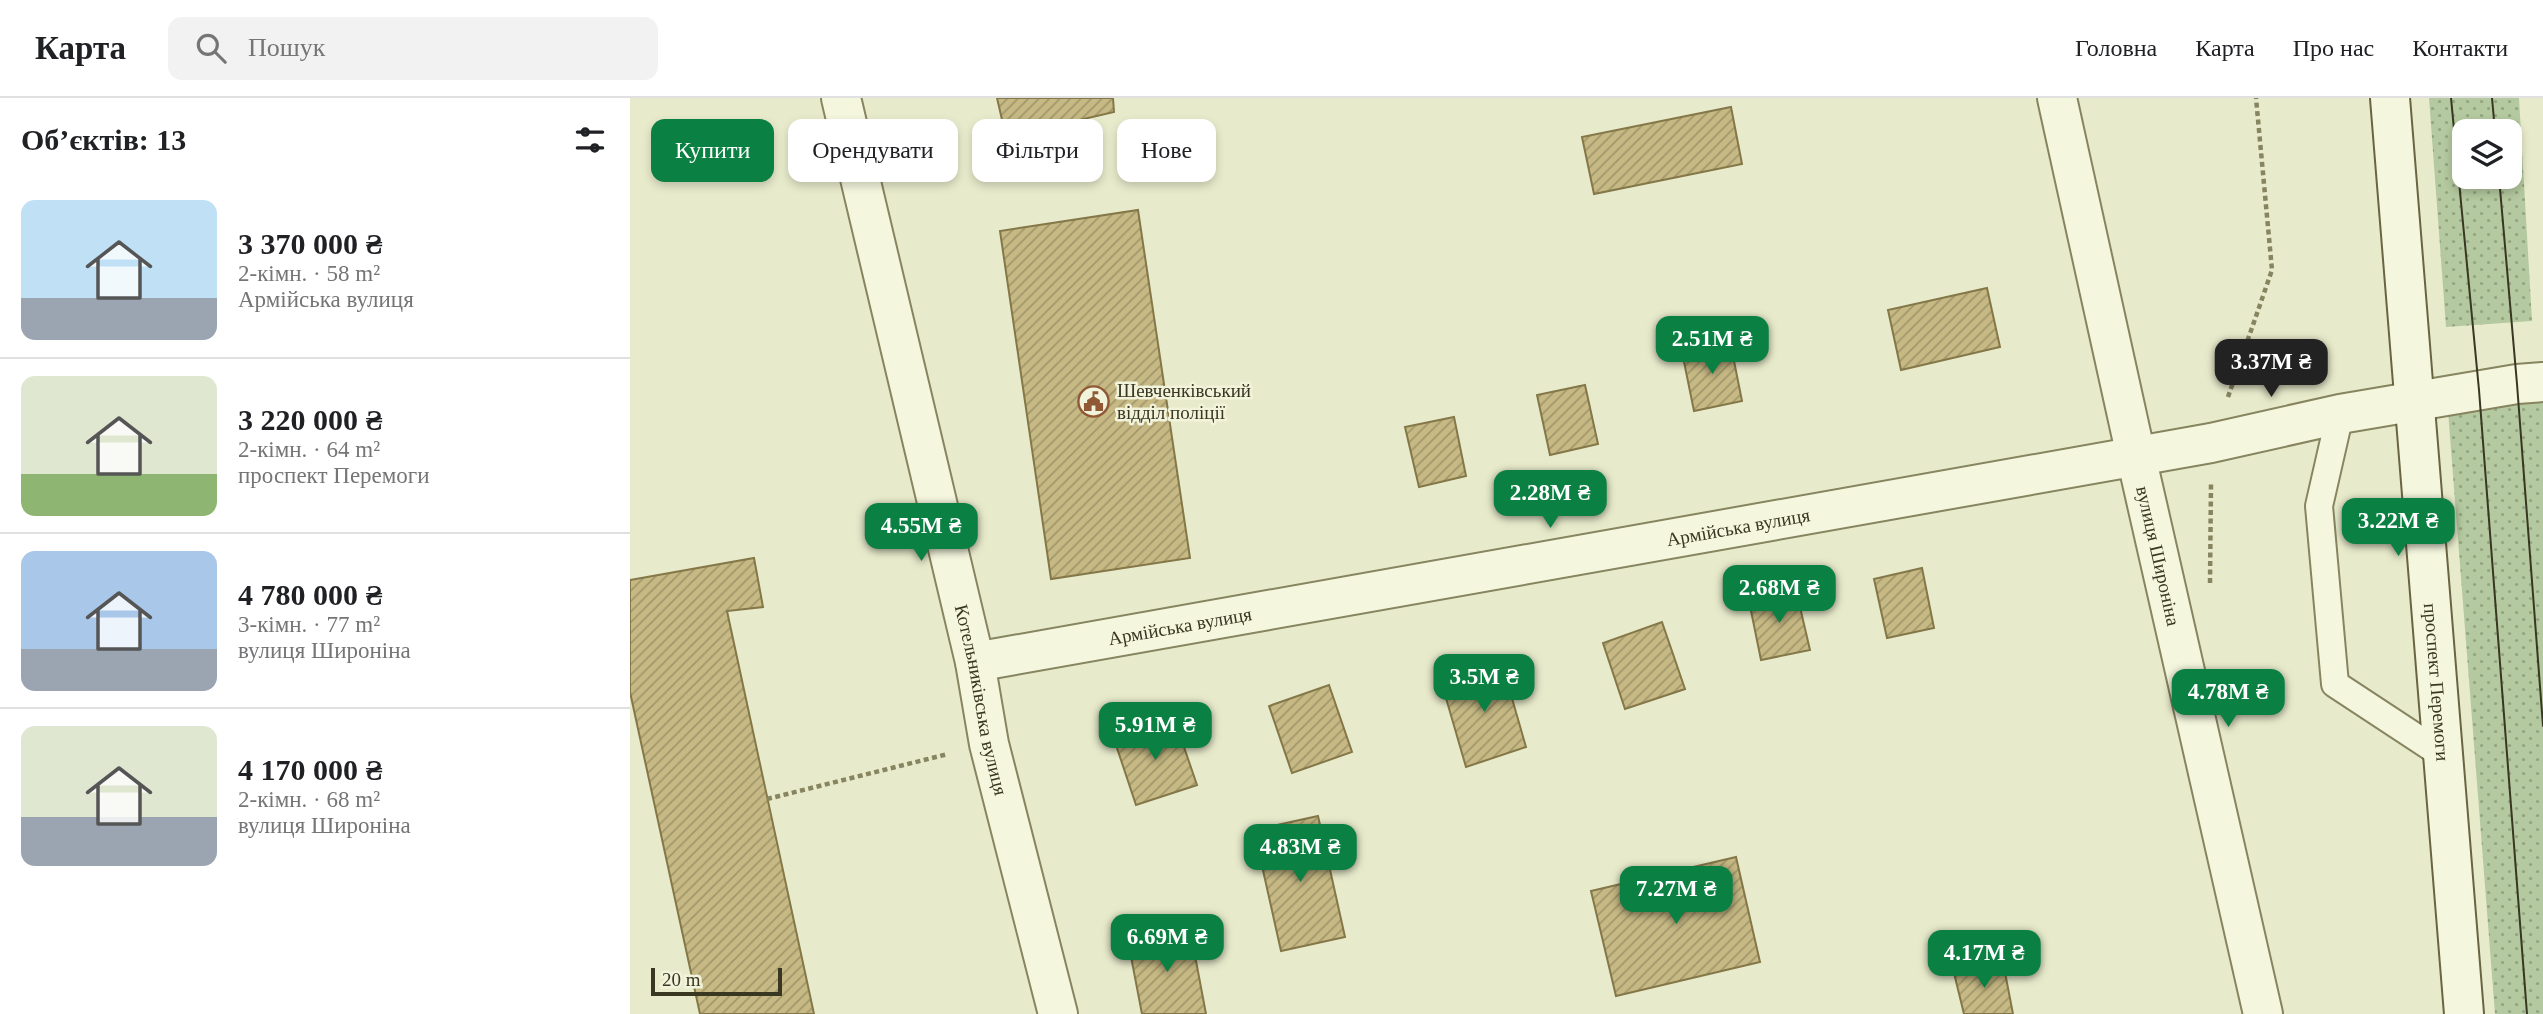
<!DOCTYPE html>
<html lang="uk">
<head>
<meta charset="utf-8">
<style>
  :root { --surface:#fff; --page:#f2f2f2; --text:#202124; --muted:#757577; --line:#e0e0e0; --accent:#0b8043 }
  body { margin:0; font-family:"Times New Roman",serif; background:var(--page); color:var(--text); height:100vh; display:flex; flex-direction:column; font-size:26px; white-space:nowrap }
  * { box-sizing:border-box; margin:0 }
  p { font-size:23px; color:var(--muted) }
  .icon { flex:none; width:38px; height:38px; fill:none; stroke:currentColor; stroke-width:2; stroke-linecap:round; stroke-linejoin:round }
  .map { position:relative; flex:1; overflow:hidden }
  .details { display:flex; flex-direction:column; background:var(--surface); width:630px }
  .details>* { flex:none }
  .top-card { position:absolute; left:21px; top:21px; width:665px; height:63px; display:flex; gap:14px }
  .tools { position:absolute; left:1822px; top:21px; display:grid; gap:14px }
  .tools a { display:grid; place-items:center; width:70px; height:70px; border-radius:14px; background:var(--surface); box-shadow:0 4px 10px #0003; font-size:35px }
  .scale { position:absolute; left:21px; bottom:18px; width:131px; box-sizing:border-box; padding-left:7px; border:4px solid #393622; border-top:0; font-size:19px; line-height:24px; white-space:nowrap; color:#393622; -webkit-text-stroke:5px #f1f3da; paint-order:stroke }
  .price { position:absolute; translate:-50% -60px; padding:0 16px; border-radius:14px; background:var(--accent); color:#fff; font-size:23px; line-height:46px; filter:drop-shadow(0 2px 4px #0008) }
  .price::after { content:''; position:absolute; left:50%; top:42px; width:21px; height:16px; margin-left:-10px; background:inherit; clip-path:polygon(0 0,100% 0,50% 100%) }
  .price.current { background:#222; color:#fff }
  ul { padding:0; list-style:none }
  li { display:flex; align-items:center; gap:21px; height:175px; padding:0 21px }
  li+li { border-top:2px solid var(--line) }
  li span { display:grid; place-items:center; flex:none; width:196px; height:140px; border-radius:14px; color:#555 }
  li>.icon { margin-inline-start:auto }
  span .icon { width:84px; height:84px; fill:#fffc; stroke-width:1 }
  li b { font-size:30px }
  h2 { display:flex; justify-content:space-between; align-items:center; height:84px; padding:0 21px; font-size:30px }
  .chip { padding:0 24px; border-radius:14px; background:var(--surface); box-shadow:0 4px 10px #0003; font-size:24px; line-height:63px }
  .chip.current { background:var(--accent); color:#fff }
  header { display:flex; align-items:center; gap:42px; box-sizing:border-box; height:98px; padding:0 35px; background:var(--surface); border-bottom:2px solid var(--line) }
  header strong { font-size:33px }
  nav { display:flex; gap:38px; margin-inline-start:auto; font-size:24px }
  .search { width:490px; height:63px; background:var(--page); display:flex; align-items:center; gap:18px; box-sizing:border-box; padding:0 24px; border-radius:14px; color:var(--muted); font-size:26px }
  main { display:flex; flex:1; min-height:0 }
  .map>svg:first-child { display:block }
  .grass { fill:url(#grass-dots); fill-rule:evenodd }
  .building { fill:url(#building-hatch); stroke:#847748; stroke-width:2 }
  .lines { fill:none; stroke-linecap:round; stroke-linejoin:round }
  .service-casing { stroke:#878460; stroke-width:30 }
  .minor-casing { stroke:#878460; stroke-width:42 }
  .secondary-casing { stroke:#696543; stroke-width:42 }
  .path { stroke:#878460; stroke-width:4.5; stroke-dasharray:5 3.5; stroke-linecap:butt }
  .service { stroke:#f4f6dd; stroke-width:26 }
  .minor { stroke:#f4f6dd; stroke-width:38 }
  .secondary { stroke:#f4f6dd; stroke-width:38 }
  .tram { stroke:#393622; stroke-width:2 }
  .labels { text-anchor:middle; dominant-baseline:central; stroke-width:5; stroke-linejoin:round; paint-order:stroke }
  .poi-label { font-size:19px; fill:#393622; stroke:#f1f3da; text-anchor:start }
  .street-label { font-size:19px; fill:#393622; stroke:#f1f3da }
</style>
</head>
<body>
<header>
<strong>Карта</strong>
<div class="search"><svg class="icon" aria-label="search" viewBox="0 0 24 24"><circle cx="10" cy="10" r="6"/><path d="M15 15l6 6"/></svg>Пошук</div>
<nav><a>Головна</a><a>Карта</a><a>Про нас</a><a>Контакти</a></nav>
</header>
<main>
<section class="details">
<h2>Об’єктів: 13<svg class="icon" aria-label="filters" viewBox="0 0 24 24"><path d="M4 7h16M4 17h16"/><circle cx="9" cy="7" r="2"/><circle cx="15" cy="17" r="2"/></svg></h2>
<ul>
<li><span style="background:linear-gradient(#bfe0f5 70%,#9aa5b1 0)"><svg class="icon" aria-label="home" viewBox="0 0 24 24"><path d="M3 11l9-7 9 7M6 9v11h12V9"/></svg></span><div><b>3 370 000 ₴</b><p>2-кімн. · 58 m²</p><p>Армійська вулиця</p></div></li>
<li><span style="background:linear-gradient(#dfe7d0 70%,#8fb573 0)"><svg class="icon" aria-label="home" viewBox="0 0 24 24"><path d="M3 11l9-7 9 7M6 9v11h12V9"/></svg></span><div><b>3 220 000 ₴</b><p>2-кімн. · 64 m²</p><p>проспект Перемоги</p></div></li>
<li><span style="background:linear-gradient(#a9c7e8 70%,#9aa5b1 0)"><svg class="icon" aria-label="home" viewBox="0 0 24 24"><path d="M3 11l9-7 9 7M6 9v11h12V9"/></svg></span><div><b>4 780 000 ₴</b><p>3-кімн. · 77 m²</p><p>вулиця Широніна</p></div></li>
<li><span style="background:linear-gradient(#dfe7d0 65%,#9aa5b1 0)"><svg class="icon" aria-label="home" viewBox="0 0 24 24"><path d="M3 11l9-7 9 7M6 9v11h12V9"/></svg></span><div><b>4 170 000 ₴</b><p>2-кімн. · 68 m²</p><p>вулиця Широніна</p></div></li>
</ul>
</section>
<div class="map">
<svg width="1913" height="916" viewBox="0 0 1913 916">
  <defs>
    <pattern id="grass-dots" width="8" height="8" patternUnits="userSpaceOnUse" patternTransform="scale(1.75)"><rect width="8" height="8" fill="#b4c99f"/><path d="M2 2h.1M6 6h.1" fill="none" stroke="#93a481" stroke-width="1.8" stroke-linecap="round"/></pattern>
    <pattern id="building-hatch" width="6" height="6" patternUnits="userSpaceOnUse" patternTransform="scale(1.75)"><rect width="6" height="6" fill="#c6b984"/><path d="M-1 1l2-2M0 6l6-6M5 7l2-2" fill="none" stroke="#a2976c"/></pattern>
  </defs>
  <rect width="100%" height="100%" fill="#e8ebcb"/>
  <path class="grass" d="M1799,0H1889L1902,223L1816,229ZM1880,33V79H1834V33Z
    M1913,304V916H1865L1818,313Z"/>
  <path class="building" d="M367,0H483L484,14L376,39Z
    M1101,9L1112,66L964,96L952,39Z
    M508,112L560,460L421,481L370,133Z
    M1357,190L1370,249L1271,272L1258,212Z
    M1100,243L1112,303L1064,313L1052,254Z
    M955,287L968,346L920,357L907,297Z
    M824,319L836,378L789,389L775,329Z
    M124,460L133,509L97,513L184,916H70L0,594V482Z
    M1292,470L1304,530L1257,540L1244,481Z
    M1166,492L1180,552L1131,562L1119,503Z
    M1032,524L1055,591L995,611L973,545Z
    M871,562L896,649L836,669L811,583Z
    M699,587L722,654L662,675L639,608Z
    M544,620L567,687L506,707L484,641Z
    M688,718L715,839L651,853L624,732Z
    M1106,759L1130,864L986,898L961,793Z
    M560,831L576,916H512L498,843Z
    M1373,864L1383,916H1334L1324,875Z"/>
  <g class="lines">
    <defs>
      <path id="service" d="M1710,316L1689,408L1705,586L1813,657"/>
      <g id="minor">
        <path id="s1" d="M211,0L345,564L359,646L428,916"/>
        <path id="s2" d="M1427,0L1506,358L1633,916"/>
        <path id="s3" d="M345,564L1581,345L1710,316L1887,286L1913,284"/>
      </g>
      <g id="secondary">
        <path id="s4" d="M1760,0L1834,916"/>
      </g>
    </defs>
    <use href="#service" class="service-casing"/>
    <use href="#minor" class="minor-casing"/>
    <use href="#secondary" class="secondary-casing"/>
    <path class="path" d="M1598,299L1642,172L1626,0
      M1580,485L1581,385
      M137,701L318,656"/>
    <use href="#service" class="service"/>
    <use href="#minor" class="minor"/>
    <use href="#secondary" class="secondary"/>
    <path class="tram" d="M1821,0L1849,292L1897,916
      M1862,0L1865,33
      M1869,79L1887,286L1913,628"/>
  </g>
  <defs>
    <symbol id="civic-ring" viewBox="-11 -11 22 22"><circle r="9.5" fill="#f1f3da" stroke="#905835" stroke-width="1.5"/><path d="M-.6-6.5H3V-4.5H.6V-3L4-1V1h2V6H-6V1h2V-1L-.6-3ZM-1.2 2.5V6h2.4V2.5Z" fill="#905835"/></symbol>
  </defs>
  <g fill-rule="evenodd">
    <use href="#civic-ring" x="446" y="286" width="35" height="35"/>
  </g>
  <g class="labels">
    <g class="poi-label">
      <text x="487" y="292">Шевченківський<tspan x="487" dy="22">відділ поліції</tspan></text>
    </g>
    <g class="street-label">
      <text stroke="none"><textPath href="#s3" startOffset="775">Армійська вулиця</textPath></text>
      <text stroke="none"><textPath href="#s2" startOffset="469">вулиця Широніна</textPath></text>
      <text stroke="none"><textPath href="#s3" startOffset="208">Армійська вулиця</textPath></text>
      <text stroke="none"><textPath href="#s4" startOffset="586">проспект Перемоги</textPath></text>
      <text stroke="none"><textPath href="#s1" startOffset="618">Котельниківська вулиця</textPath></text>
    </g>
  </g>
</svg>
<div class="tools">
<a><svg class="icon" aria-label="layers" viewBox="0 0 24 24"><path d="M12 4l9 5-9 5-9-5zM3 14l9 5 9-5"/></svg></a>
</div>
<div class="scale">20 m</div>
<b class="price" style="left:1082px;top:278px">2.51M ₴</b>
<b class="price current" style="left:1641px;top:301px">3.37M ₴</b>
<b class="price" style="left:920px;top:432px">2.28M ₴</b>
<b class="price" style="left:1768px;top:460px">3.22M ₴</b>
<b class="price" style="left:291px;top:465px">4.55M ₴</b>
<b class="price" style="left:1149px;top:527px">2.68M ₴</b>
<b class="price" style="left:854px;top:616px">3.5M ₴</b>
<b class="price" style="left:1598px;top:631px">4.78M ₴</b>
<b class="price" style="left:525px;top:664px">5.91M ₴</b>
<b class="price" style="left:670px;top:786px">4.83M ₴</b>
<b class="price" style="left:1046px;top:828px">7.27M ₴</b>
<b class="price" style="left:537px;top:876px">6.69M ₴</b>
<b class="price" style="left:1354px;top:892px">4.17M ₴</b>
<div class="top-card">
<a class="chip current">Купити</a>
<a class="chip">Орендувати</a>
<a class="chip">Фільтри</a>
<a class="chip">Нове</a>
</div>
</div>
</main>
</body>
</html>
